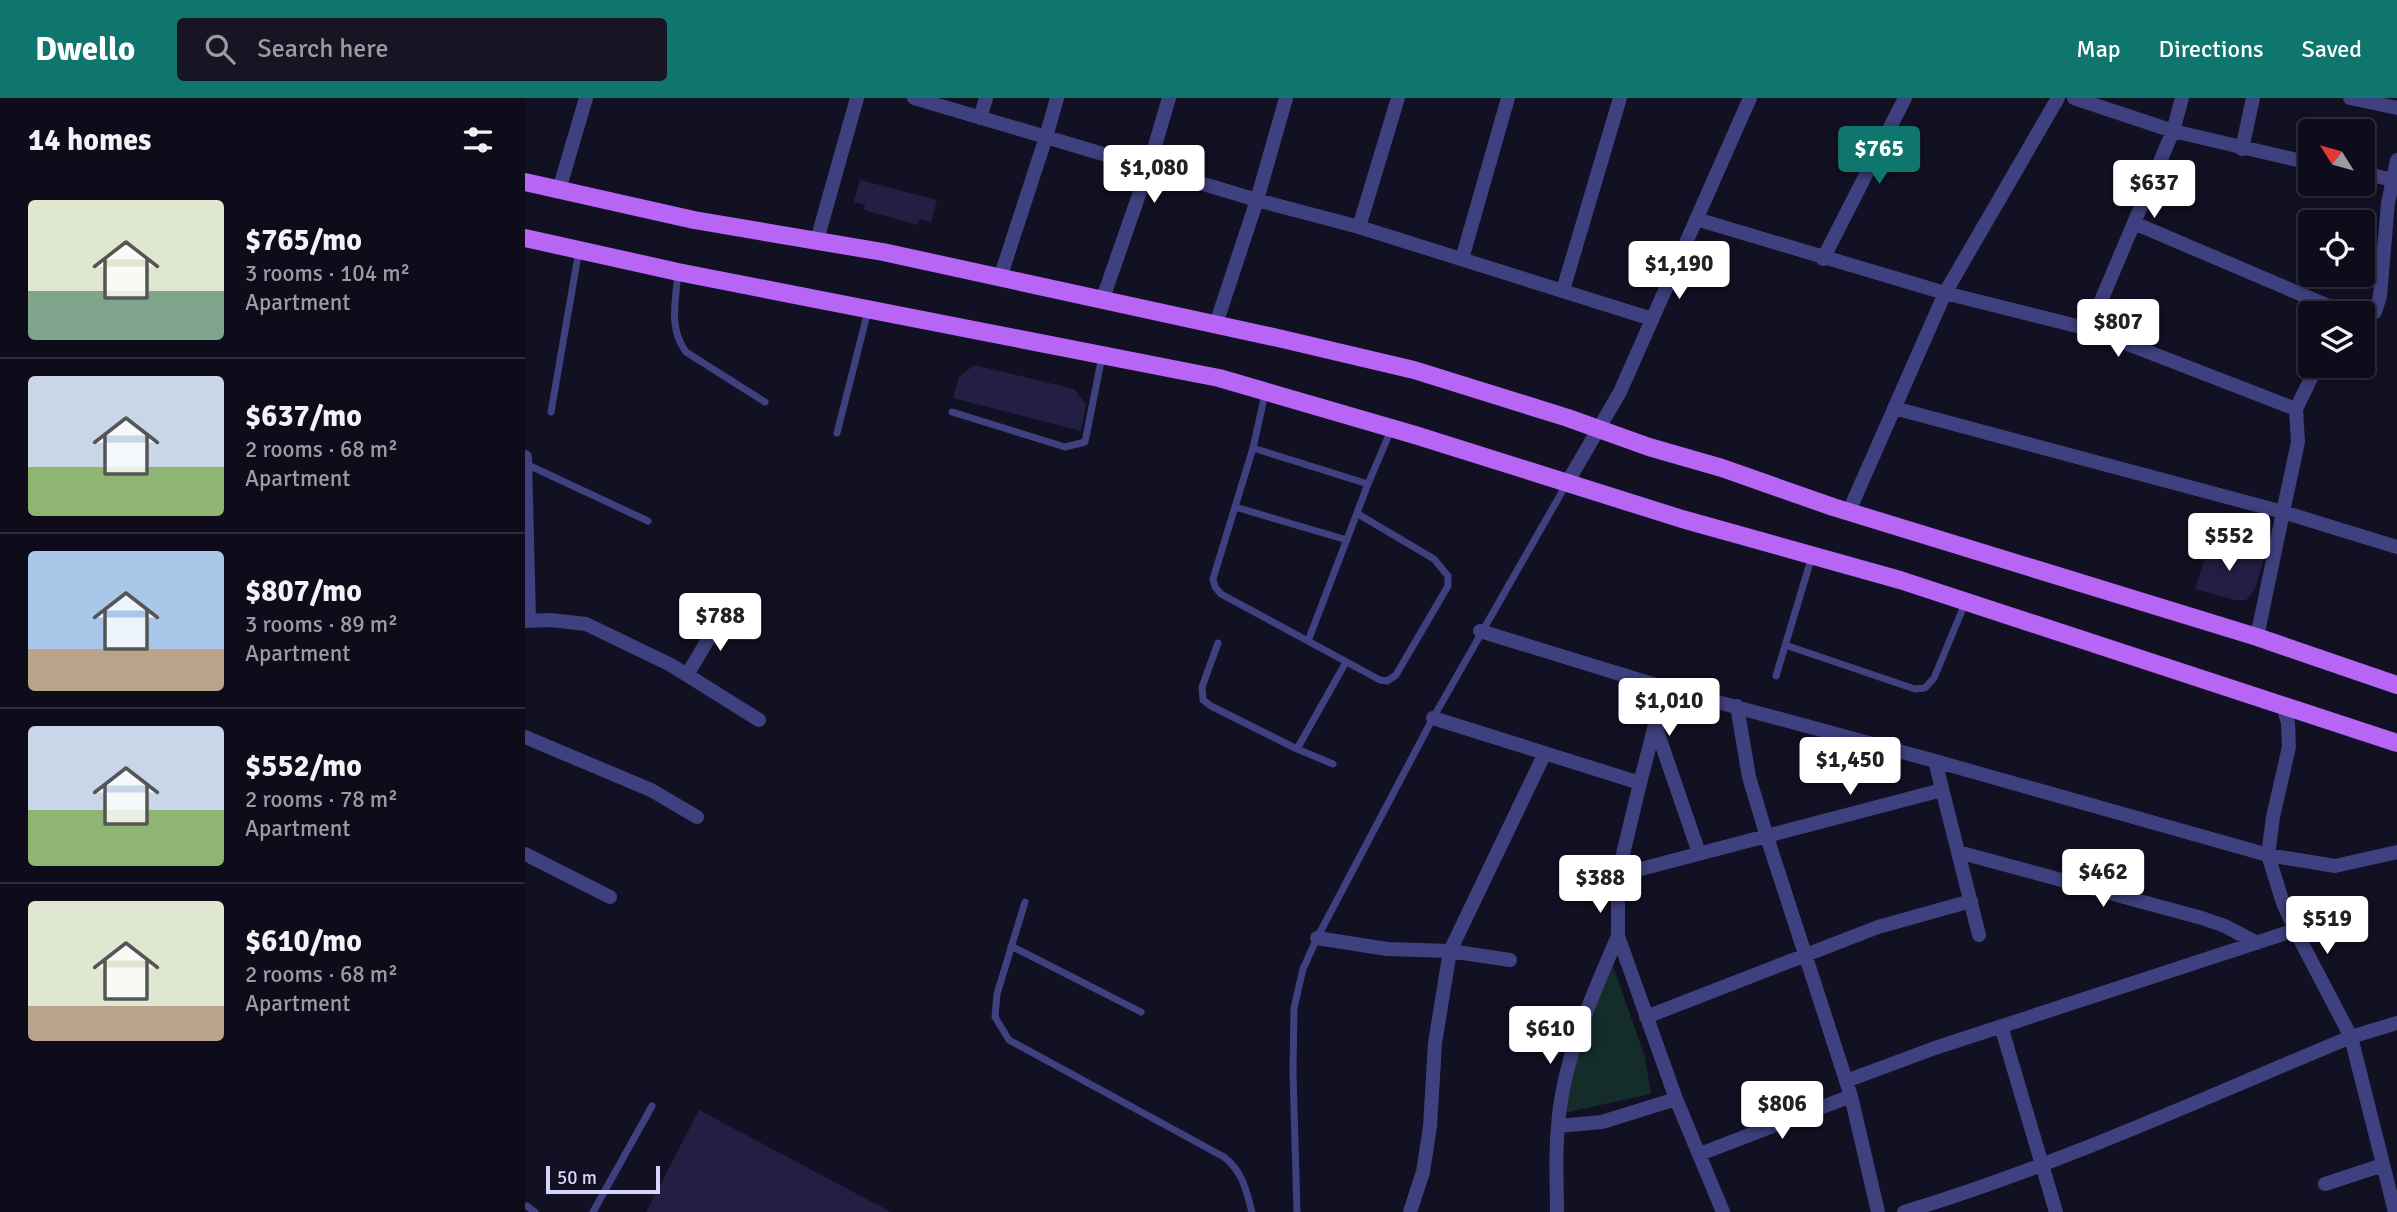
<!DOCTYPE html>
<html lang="en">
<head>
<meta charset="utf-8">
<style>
  :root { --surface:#0e0c1a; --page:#171523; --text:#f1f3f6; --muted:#9b9ba2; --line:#2e2c39; --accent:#0f766e }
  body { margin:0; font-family:Signika,sans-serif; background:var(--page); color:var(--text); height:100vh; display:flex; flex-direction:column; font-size:26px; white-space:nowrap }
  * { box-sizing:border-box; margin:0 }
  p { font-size:23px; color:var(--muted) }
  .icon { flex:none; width:38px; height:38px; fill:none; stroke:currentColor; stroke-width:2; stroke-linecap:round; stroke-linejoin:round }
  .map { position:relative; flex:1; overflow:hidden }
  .drawer { display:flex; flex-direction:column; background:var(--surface); width:525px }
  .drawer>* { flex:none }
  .needle { width:46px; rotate:307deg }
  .controls { position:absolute; left:1773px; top:21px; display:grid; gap:14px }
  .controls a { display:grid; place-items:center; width:77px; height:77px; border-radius:7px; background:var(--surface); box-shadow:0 4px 10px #0003,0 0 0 2px var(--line); font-size:35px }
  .scale { position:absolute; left:21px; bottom:18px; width:114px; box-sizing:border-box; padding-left:7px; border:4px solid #d8d5fc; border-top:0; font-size:19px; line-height:24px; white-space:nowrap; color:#d8d5fc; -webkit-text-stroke:5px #121023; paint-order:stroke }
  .price { position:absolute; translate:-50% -60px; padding:0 16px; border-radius:7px; background:#fff; color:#222; font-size:23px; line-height:46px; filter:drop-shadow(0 2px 4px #0008) }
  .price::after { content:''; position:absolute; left:50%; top:42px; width:21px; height:16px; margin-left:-10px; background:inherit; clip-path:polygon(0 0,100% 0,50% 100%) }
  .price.selected { background:var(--accent); color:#fff }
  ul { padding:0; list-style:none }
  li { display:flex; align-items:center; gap:21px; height:175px; padding:0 28px }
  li+li { border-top:2px solid var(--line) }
  li span { display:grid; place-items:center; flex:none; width:196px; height:140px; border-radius:7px; color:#555 }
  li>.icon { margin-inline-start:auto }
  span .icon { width:84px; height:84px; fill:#fffc; stroke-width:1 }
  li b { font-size:30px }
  h2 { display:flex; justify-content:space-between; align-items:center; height:84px; padding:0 28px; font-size:30px }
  header { display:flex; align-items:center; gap:42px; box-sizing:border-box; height:98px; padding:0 35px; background:var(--accent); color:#fff }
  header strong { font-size:33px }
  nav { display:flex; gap:38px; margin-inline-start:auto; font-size:24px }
  .search { width:490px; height:63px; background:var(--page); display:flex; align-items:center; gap:18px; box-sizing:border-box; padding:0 24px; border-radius:7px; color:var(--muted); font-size:26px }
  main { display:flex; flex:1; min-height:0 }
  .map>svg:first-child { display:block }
  .green { fill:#142d2b }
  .building { fill:#231e43 }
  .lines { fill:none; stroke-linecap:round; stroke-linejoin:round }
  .service { stroke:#3f407f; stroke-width:7 }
  .minor { stroke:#3f407f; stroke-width:14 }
  .primary { stroke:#b765f4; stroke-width:18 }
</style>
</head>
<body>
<header>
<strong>Dwello</strong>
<div class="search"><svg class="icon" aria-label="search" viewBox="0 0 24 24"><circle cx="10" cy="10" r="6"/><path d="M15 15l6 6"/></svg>Search here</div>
<nav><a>Map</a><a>Directions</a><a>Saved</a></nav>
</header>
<main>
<section class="drawer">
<h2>14 homes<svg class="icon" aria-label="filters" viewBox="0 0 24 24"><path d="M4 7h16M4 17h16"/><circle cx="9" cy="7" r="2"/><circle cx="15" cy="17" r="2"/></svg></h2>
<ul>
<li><span style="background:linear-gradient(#dfe7d0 65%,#7fa58c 0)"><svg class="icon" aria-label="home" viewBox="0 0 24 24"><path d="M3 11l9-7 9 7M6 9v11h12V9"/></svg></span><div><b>$765/mo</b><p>3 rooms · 104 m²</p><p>Apartment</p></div></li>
<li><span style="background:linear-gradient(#c9d6e8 65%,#8fb573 0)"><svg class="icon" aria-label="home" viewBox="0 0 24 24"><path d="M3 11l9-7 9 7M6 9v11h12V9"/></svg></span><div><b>$637/mo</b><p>2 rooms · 68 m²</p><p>Apartment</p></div></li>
<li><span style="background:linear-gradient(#a9c7e8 70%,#b9a48a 0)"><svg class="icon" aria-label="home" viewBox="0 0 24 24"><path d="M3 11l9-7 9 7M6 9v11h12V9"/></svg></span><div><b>$807/mo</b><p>3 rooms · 89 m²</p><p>Apartment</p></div></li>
<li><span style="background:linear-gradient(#c9d6e8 60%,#8fb573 0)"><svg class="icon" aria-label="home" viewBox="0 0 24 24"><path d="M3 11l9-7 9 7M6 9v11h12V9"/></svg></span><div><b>$552/mo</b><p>2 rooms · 78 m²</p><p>Apartment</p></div></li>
<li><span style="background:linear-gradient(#dfe7d0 75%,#b9a48a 0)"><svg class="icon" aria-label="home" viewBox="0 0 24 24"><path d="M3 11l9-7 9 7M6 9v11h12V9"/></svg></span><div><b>$610/mo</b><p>2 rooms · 68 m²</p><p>Apartment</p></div></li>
</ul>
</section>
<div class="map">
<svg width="1872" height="1114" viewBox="0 0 1872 1114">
  <rect width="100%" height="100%" fill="#121023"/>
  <path class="green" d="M1087,865L1120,959L1126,996L1034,1016L1040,985Z"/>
  <path class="building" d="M335,82L412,102L406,124L394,121L393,127L339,112L340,107L329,104Z
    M449,267L549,291L561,306L556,333L428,300L434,279Z
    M1685,444L1739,461L1730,491L1721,502H1710L1670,491Z
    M174,1012L366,1114H121Z"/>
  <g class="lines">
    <path class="service" d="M153,174C151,202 143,230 161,254L240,304
      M740,296L728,350L688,481L690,489L696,496L855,582L862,583L871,577L923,488V478L909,461L833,416
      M26,314L54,152
      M427,314L540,349L560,344L577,258
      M312,335L343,213
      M728,350L843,386
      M1,366L123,423
      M710,409L822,442
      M783,543L843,386L866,332
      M693,545L677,589L678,602L686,608L772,651L808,666
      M1260,547L1390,591L1400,590L1409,580L1441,503
      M1251,578L1287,458
      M772,651L821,564
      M500,804L472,896L470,919L484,942L699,1059C718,1074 721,1092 727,1114
      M486,848L616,914
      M2,1108L10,1114
      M68,1114L127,1008
      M772,1114L768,974L769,910L778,871L792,840L908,620L1042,385"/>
    <path class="minor" d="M389,0L521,39L475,180
      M532,0L521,39L732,102L834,129L1127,221
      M1533,0L1420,195L1564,231L1771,311
      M1549,0L1648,33L1785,65
      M1825,0L1872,10
      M455,20L461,0
      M1717,51L1728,0
      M1838,75L1868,82
      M34,92L61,0
      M1171,121L1420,195L1324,413
      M1609,125L1820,215
      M834,129L873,0
      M292,142L332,0
      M937,161L983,0
      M1298,161L1380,0
      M1038,192L1095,0
      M577,203L624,68L644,0
      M1838,219H1843L1850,214L1855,198L1863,105L1872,62
      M691,226L732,102L761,0
      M1564,231L1648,33L1657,0
      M1369,310L1758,414L1773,344L1771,311L1792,268
      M0,359L4,523
      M1042,385L1095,294L1225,0
      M0,523L26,522L61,526L146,567L234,622
      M955,533L1134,588L1410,663L1743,757L1810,768L1872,754
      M1732,539L1758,414L1872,449
      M162,577L184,540L191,534L228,535
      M1758,607L1763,625L1764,649L1748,719L1743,757L1758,805L1770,832L1826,939L1870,1114
      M1212,608L1224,679L1242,739L1326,998L1353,1114
      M908,620L1115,685L1093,777V838L1151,1001L1198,1114
      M1130,627L1174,755
      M0,639L126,692L172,719
      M1410,663L1454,837
      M1115,685L1130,627L1134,588
      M1433,754L1677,820L1700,828L1732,845
      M0,756L85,799
      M1093,777L1417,692
      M792,840L862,851L925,853L1019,657
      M1121,919L1353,829L1446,803
      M1476,928L1531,1114
      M1321,983L1410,950L1770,832
      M1033,1028L1077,1024L1151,1001
      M1175,1056L1326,998
      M1800,1086L1858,1067
      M885,1114L898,1074L905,1029L910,945L925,853L985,862
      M1032,1114C1032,1085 1030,1056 1033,1028C1038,960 1067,899 1093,838
      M1379,1114C1532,1068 1678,1000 1826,939L1872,925"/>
    <path class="primary" d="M0,84L169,122L358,154L753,240L889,272L1043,320L1124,349L1197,370L1308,409L1732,539L1872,587
      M0,140L153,174L694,280L890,337L1157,421L1375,482L1872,645"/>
  </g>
</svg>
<div class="controls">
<a><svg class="needle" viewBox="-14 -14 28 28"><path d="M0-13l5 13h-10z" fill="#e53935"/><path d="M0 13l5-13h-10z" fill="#9b9ba2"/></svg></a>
<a><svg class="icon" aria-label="locate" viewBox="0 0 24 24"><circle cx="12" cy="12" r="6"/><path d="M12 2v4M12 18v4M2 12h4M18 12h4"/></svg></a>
<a><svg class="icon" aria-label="layers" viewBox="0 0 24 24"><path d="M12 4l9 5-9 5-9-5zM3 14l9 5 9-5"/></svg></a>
</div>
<div class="scale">50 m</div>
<b class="price selected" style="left:1354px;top:88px">$765</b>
<b class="price" style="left:629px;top:107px">$1,080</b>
<b class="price" style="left:1629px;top:122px">$637</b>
<b class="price" style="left:1154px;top:203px">$1,190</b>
<b class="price" style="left:1593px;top:261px">$807</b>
<b class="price" style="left:1704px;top:475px">$552</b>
<b class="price" style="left:195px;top:555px">$788</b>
<b class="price" style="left:1144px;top:640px">$1,010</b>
<b class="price" style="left:1325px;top:699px">$1,450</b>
<b class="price" style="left:1578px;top:811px">$462</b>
<b class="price" style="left:1075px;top:817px">$388</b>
<b class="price" style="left:1802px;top:858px">$519</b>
<b class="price" style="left:1025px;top:968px">$610</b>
<b class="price" style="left:1257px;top:1043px">$806</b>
</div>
</main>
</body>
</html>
